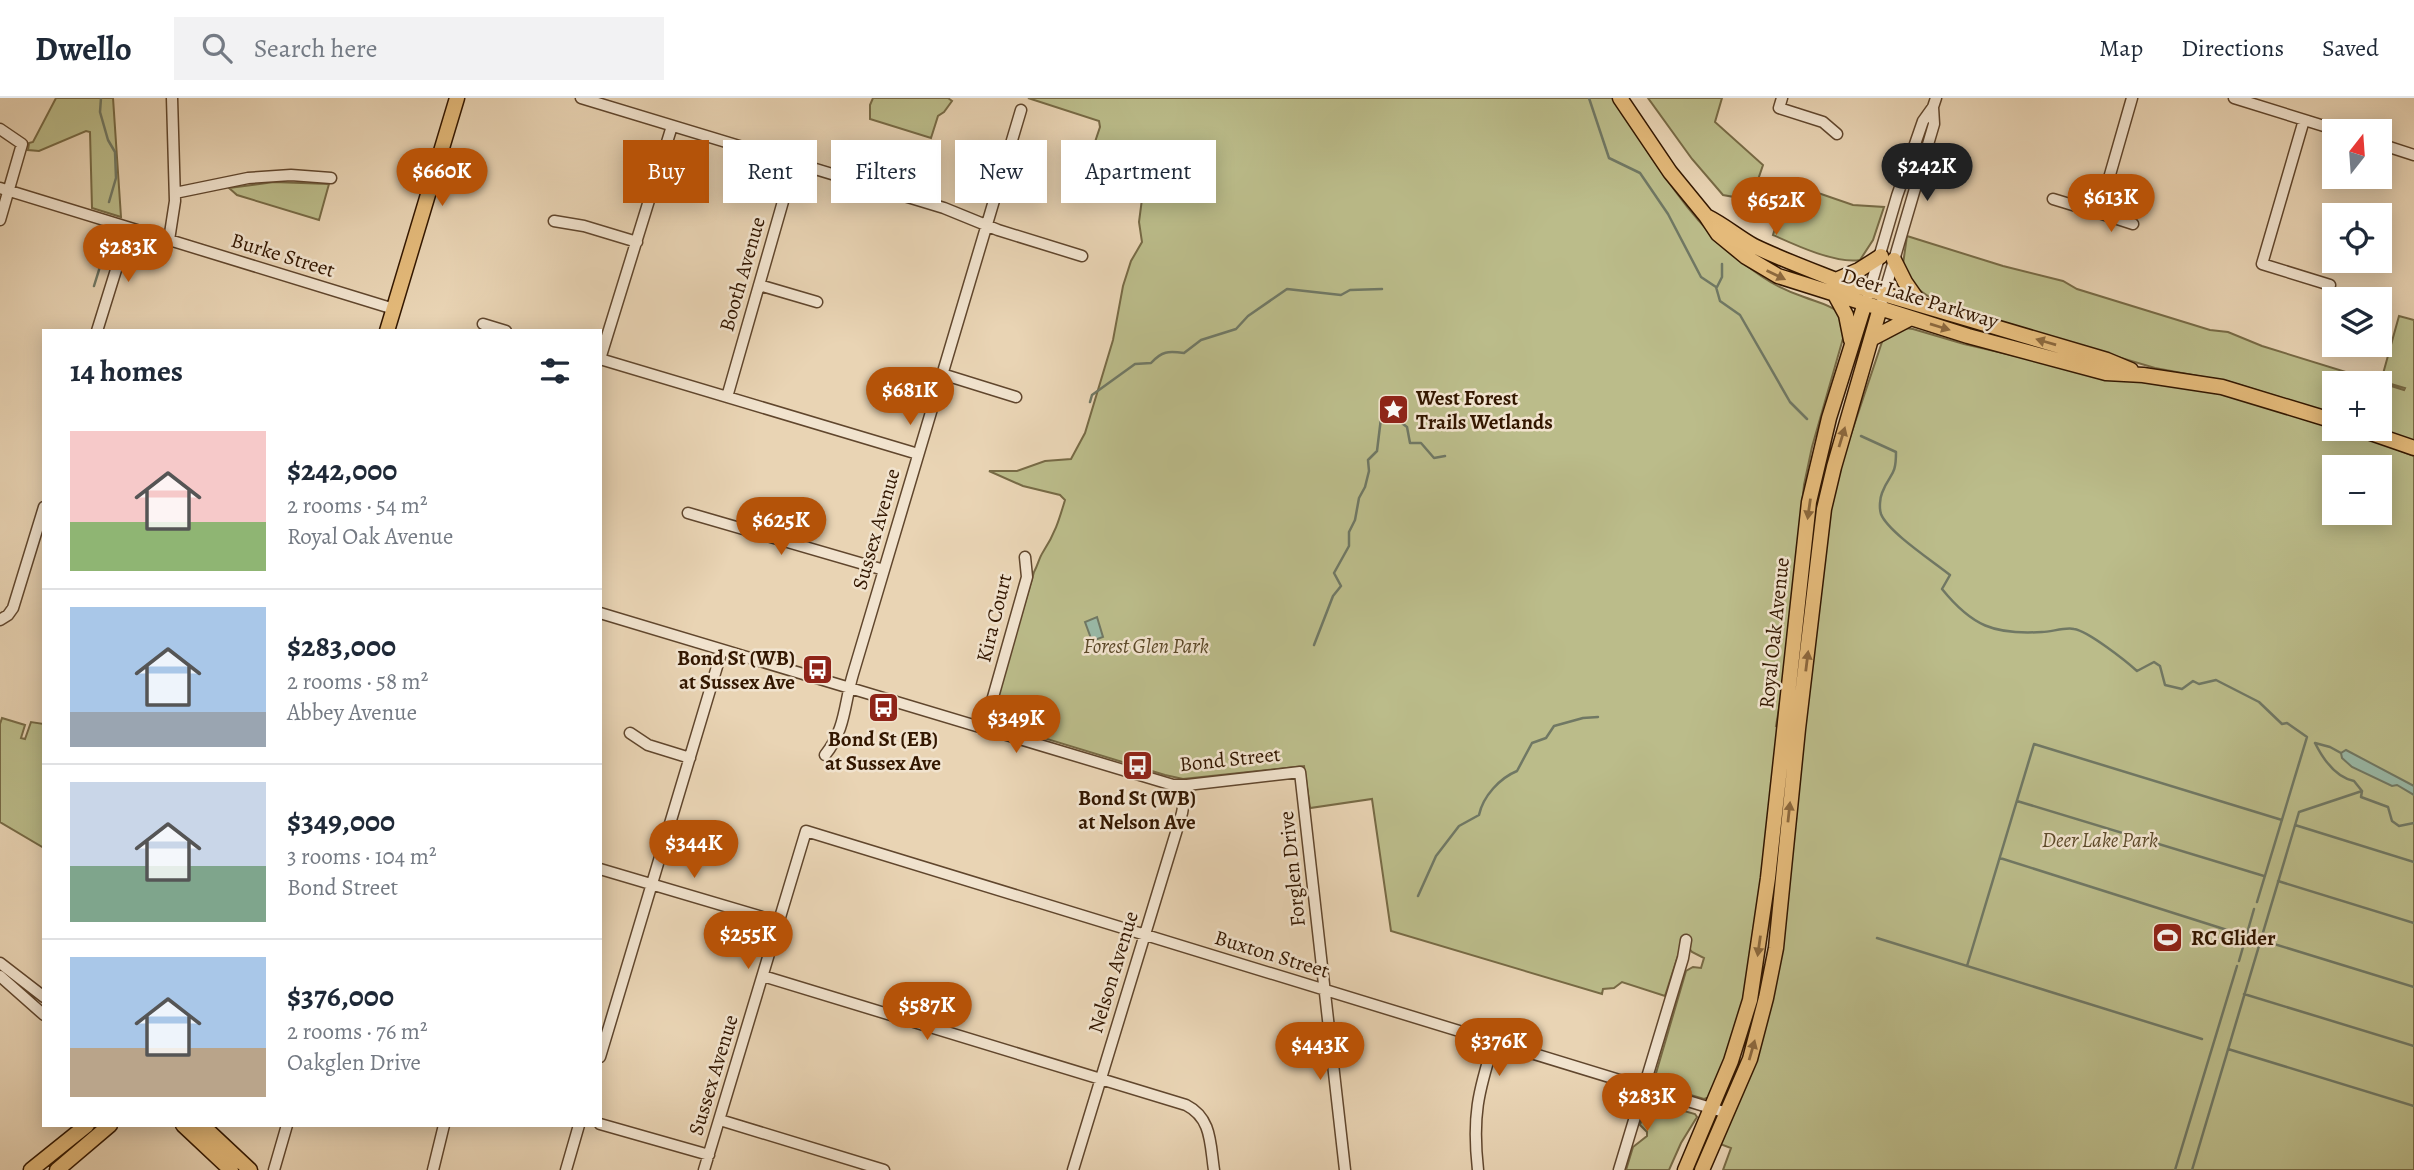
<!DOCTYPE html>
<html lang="en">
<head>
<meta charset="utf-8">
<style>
  :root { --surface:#fff; --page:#f2f2f3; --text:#1f2937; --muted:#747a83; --line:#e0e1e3; --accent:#b45309 }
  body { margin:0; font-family:Alegreya,serif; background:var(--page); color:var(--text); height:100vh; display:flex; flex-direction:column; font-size:26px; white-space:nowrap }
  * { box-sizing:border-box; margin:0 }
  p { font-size:23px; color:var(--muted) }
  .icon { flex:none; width:38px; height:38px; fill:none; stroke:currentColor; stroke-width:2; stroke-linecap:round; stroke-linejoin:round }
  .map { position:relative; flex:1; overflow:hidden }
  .panel { position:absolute; left:42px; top:231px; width:560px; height:798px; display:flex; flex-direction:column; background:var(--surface); border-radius:0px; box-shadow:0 4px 18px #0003 }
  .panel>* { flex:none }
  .hud { position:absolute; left:623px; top:42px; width:665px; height:63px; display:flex; gap:14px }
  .needle { width:46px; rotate:17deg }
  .fabs { position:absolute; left:2322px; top:21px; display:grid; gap:14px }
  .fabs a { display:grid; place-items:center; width:70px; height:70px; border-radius:0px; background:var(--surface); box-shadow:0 4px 18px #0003; font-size:35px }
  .price { position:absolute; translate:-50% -60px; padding:0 16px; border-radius:24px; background:var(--accent); color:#fff; font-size:23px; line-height:46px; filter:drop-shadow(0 2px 4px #0008) }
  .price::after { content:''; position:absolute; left:50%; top:42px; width:21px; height:16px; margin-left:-10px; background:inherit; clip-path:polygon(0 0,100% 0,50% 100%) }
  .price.current { background:#222; color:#fff }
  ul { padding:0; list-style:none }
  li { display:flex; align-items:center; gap:21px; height:175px; padding:0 28px }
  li+li { border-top:2px solid var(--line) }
  li span { display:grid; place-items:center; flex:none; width:196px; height:140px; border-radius:0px; color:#555 }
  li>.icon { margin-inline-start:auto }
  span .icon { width:84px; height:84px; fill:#fffc; stroke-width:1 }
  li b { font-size:30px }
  h2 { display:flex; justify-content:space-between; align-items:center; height:84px; padding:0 28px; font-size:30px }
  .pill { padding:0 24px; border-radius:0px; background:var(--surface); box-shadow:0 4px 18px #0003; font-size:24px; line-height:63px }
  .pill.current { background:var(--accent); color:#fff }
  header { display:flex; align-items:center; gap:42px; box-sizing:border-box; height:98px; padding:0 35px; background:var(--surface); border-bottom:2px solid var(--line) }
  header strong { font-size:33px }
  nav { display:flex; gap:38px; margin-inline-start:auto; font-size:24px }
  .search { width:490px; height:63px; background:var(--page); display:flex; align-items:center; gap:18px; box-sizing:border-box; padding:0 24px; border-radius:0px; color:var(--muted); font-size:26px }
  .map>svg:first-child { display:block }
  .green { fill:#bbbc8a; stroke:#776a45; stroke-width:2; fill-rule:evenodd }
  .water { fill:#99b9a7; stroke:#707864; stroke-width:2 }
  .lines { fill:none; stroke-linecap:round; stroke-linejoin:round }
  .stream { stroke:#707864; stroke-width:2.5 }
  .minor-casing { stroke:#60462d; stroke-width:13 }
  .major-casing { stroke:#331700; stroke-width:17 }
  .minor { stroke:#f1e3ce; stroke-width:10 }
  .major { stroke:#e4ba7a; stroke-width:14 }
  .oneway { fill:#8c683d }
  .labels { text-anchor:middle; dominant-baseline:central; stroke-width:5; stroke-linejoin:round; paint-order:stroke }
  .street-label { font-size:21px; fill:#331700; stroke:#f1e3ce }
  .poi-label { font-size:21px; font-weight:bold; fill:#331700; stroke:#f1e3ce; text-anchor:start }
  .park-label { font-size:21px; font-style:italic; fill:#5c4929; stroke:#f1e3ce }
</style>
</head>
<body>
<header>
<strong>Dwello</strong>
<div class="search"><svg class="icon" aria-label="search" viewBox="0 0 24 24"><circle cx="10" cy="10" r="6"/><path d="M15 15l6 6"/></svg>Search here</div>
<nav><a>Map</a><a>Directions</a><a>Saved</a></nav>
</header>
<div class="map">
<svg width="2414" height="1072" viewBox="0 0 2414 1072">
  <rect width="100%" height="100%" fill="#e9d4b4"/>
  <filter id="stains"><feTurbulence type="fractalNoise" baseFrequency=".00286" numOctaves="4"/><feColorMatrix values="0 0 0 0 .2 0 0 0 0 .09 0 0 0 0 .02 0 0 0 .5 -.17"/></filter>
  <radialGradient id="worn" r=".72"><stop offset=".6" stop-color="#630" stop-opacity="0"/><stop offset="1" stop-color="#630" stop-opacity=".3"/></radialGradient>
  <path class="green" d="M56,0H113L121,119L92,110L90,34L86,33L39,53L28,52L29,45L33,44Z
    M873,0H948L952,3L944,14L938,18L931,40L870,21V7Z
    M1028,0H1613C1655,64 1695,135 1761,178C1774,187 1789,194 1804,199C1817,204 1828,206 1839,214L1844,237L1812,349L1804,387L1785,575L1776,628L1804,631L1827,428L1836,381L1882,244L1885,239L1905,230L1913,231L1964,246L2103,278L2224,296L2365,339L2414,358V1072H1723L1731,1050L1720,1046L1744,988L1788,783L1763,780L1743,902L1729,954L1710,999L1704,1001L1660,988L1654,982L1686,873L1693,869L1701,870L1704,860L1692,854L1683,842L1665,898L1622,884L1614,890L1603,891L1602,896L1391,833L1372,701L1310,710L1304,668L1183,681L1165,677L995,625L992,617L1034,474C1038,467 1039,460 1043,454C1055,436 1059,422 1065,402L1060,397L1023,388L989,373H1017L1045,363L1071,361L1085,335L1113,242L1123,188L1131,163L1142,144L1139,124L1145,78L1122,70L1124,60L1108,58L1094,47L1100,29L1099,23ZM2334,369H2380V415H2334Z
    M1648,0H1722L1715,24L1763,67L1751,102L1723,97L1692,61Z
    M274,84L329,86L319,122L237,97L229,90Z
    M1792,86L1853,107L1884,109L1873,142L1860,162C1836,166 1795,147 1773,137L1788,88Z
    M1907,138L2003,168L2063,183L2077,191L2210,232L2228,234L2262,248L2404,292L2405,290L2381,283L2399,218L2414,222V344L2380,331V285H2334V316L2230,284L2155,270L2007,226L1928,198L1915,189L1903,166Z
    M2,620L25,627L21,640L25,641L31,624L44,626V750L0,724V626Z
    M1652,1004L1695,1016L1697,1019L1681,1045L1669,1072H1626L1633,1049L1647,1038V1034L1640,1027L1647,1005Z"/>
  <path class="water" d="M1097,519L1103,539L1092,543L1085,524Z
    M2346,652L2414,688V697L2397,687L2392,688L2352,669L2342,660L2341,655Z"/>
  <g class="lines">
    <path class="stream" d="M101,0L100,14L108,42L115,54L116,80L109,104
      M1589,0L1609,60L1640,75L1668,116L1701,179L1716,189L1720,203L1740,217L1790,304L1807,321
      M1738,110L1741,96L1748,87
      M94,188L108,143
      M1717,189L1722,179V166
      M1090,304L1092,297L1135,266L1151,265C1162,253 1168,253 1184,255L1201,242L1236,231L1248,218L1287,191L1341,197L1350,192L1382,191
      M1861,338L1896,354C1896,380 1890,374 1882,395C1880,400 1879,410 1881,416C1888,434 1934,464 1950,477L1942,491C1972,528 1994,537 2042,534C2051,534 2065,529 2074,531C2088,533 2126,563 2137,573L2154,564L2160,568L2165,587L2182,591L2193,583L2199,586L2216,582L2259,604L2282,626L2287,625L2307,639L2257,804
      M1314,547L1333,498L1341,488L1334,475L1349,448V434L1355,422L1359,400L1365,389L1369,373L1368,362L1377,353L1381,320L1385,318L1395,320L1407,329L1410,345H1421L1434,360L1445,358
      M2315,645C2323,661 2335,679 2354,683L2362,693L2361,699L2388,709L2392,723L2399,728L2414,725
      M2315,645L2330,649L2341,655
      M2017,703L2264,778
      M2295,727L2414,764
      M2000,760L2246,838
      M2278,783L2414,825
      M1418,798L1436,758L1459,728L1479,717C1483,698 1500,680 1517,673L1532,645L1546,640L1554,628L1583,620L1598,619
      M1877,840L2202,941
      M2261,842L2414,889
      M2239,863L2254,811
      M1967,868L2034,646L2282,722
      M2244,896L2414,948
      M2228,951L2414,1008
      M2175,1072L2237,868
      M2192,1072L2299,714L2362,693"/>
    <defs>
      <path id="minor" d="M581,0L944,110L998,132L1082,158
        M1782,0L1779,10L1823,24L1837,36
        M2234,0L2340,33
        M2304,22L2262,166L2330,187
        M0,31L22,46L0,122
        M2380,46L2414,57
        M0,90L394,211
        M175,95L248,80L291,77L331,80
        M2053,101L2099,115L2132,0
        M2099,115L2133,126
        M554,123L584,128L637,144
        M169,142L175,103L172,0
        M759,187L817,204
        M1868,197L1897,98L1923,23L1933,9
        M1882,203L1934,26L1933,9L1936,0
        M483,226L506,233
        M97,233L129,130
        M600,261L918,356
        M600,261L672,28
        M942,276L1016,299
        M727,299L794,65
        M688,415L884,472
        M600,515L1173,687H1187L1300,674L1345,1072
        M0,522L8,517L13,510L44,409
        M984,631L1027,479L1025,459
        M630,635L648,647L690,660
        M825,657C846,631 844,606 853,576L1021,12
        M600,771L779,824
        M0,865L44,899
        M0,878L44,917
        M763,878L1186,1007C1212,1020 1210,1046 1214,1072
        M600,959L722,552
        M720,1022L884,1072
        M600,1026L709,1057
        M274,1072L287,1027
        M433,1072L444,1027
        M566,1072L579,1027
        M704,1072L806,733L1727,1015
        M1073,1072L1182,715L1187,687
        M1478,1072C1472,1019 1478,994 1494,944
        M1619,1072L1683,860L1686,842"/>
      <path id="major" d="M1620,0L1670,74L1706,118L1718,136L1746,159L1778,178L1968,238L2106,275L2143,277L2222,289L2334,323
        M1708,119C1724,127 1738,139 1754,148C1781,161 1808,171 1836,182L2107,262L2131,272
        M1894,162L1905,184L1921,207
        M1836,182L1859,172L1881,158
        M1834,195L1846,217L1851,242
        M387,233L457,0
        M1871,241L1911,220
        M2359,331L2414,350
        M183,1027L231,1072
        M202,1027L250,1072
        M31,1072L87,1027
        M57,1072L110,1027
        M1685,1072L1731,963L1750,902L1768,780L1809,404L1829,320L1865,205
        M1702,1072L1750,961L1766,900L1776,850L1798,631L1824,411L1834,369L1880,210"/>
    </defs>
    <use href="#minor" class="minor-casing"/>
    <use href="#major" class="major-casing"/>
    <use href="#minor" class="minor"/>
    <use href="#major" class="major"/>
  </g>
  <defs><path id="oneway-solid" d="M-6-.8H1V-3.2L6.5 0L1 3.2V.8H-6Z" transform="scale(1.75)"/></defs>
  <g class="oneway">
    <use href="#oneway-solid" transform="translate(1776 177) rotate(26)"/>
    <use href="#oneway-solid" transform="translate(1940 229) rotate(17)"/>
    <use href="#oneway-solid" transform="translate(2046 244) rotate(-164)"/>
    <use href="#oneway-solid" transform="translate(1842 339) rotate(-73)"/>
    <use href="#oneway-solid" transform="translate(1809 411) rotate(98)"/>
    <use href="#oneway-solid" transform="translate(1807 563) rotate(-83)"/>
    <use href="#oneway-solid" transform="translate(1789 714) rotate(-84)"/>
    <use href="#oneway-solid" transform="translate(1759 848) rotate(98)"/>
    <use href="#oneway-solid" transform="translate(1752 952) rotate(-74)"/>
  </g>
  <defs>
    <symbol id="sight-square" viewBox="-11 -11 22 22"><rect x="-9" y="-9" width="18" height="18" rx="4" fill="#8f2418" stroke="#f1e3ce"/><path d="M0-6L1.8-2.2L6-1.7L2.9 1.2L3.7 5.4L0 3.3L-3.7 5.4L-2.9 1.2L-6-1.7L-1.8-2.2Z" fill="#fff"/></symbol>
    <symbol id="bus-square" viewBox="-11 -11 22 22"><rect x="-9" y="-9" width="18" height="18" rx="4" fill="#8f2418" stroke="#f1e3ce"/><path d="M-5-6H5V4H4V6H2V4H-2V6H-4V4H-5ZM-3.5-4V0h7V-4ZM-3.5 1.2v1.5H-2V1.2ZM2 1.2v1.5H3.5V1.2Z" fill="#fff"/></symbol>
    <symbol id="stadium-square" viewBox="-11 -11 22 22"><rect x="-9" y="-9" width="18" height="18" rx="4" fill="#8f2418" stroke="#f1e3ce"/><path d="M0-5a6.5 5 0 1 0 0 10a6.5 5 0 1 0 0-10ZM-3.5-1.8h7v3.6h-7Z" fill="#fff"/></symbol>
  </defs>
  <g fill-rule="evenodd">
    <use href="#sight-square" x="1376" y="294" width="35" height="35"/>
    <use href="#bus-square" x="800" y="554" width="35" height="35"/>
    <use href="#bus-square" x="866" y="592" width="35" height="35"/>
    <use href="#bus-square" x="1120" y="650" width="35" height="35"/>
    <use href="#stadium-square" x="2150" y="822" width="35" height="35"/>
  </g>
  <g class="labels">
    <g class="street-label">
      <text transform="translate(283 157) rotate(17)">Burke Street</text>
      <text transform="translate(742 176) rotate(-74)">Booth Avenue</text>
      <text transform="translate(1920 200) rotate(17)">Deer Lake Parkway</text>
      <text transform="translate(876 431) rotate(-74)">Sussex Avenue</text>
      <text transform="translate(994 520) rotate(-76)">Kira Court</text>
      <text transform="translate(1774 535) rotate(-84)">Royal Oak Avenue</text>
      <text transform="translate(1230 661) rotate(-6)">Bond Street</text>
      <text transform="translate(1292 771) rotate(-96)">Forglen Drive</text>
      <text transform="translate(1272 856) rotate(17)">Buxton Street</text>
      <text transform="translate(1113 874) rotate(-73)">Nelson Avenue</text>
      <text transform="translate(713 977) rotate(-73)">Sussex Avenue</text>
    </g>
    <g class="poi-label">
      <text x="1416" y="300">West Forest<tspan x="1416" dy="24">Trails Wetlands</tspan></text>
      <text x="795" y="560" text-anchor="end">Bond St (WB)<tspan x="795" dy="24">at Sussex Ave</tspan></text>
      <text x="883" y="641" text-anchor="middle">Bond St (EB)<tspan x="883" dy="24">at Sussex Ave</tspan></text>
      <text x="1137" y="700" text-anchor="middle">Bond St (WB)<tspan x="1137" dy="24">at Nelson Ave</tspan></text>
      <text x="2191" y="840">RC Glider</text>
    </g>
    <g class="park-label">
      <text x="1146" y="548">Forest Glen Park</text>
      <text x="2100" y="742">Deer Lake Park</text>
    </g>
  </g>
  <rect width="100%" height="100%" filter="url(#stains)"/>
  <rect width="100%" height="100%" fill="url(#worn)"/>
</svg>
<div class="fabs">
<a><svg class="needle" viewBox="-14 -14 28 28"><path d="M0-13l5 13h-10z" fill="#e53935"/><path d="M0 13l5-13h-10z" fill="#747a83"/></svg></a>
<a><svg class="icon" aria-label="locate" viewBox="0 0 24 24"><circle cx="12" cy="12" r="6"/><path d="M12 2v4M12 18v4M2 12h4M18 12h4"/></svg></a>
<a><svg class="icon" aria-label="layers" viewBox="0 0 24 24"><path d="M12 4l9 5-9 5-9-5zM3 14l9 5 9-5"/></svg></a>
<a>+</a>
<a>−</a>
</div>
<b class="price current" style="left:1927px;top:105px">$242K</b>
<b class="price" style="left:442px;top:110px">$660K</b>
<b class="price" style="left:2111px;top:136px">$613K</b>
<b class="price" style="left:1776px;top:139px">$652K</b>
<b class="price" style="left:128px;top:186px">$283K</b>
<b class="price" style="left:910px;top:329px">$681K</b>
<b class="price" style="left:781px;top:459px">$625K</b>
<b class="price" style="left:1016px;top:657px">$349K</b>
<b class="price" style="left:694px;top:782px">$344K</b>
<b class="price" style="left:748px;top:873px">$255K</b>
<b class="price" style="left:927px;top:944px">$587K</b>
<b class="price" style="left:1499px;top:980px">$376K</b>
<b class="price" style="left:1320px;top:984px">$443K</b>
<b class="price" style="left:1647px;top:1035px">$283K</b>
<div class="hud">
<a class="pill current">Buy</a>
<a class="pill">Rent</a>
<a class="pill">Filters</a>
<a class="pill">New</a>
<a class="pill">Apartment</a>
</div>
<section class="panel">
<h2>14 homes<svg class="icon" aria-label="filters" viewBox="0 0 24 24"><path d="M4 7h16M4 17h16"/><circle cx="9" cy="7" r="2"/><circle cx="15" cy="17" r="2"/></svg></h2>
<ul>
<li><span style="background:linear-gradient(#f6c9c9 65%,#8fb573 0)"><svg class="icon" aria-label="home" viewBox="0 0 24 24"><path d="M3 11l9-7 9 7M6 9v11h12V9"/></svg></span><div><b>$242,000</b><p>2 rooms · 54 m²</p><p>Royal Oak Avenue</p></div></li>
<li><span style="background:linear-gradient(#a9c7e8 75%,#9aa5b1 0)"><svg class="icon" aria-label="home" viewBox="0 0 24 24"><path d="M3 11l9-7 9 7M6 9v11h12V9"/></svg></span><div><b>$283,000</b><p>2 rooms · 58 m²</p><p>Abbey Avenue</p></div></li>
<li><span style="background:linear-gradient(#c9d6e8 60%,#7fa58c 0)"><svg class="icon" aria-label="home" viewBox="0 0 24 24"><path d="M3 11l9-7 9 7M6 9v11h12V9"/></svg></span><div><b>$349,000</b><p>3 rooms · 104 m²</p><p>Bond Street</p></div></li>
<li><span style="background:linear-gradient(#a9c7e8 65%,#b9a48a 0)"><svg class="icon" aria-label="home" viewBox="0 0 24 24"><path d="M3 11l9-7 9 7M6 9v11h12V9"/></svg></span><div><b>$376,000</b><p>2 rooms · 76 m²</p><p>Oakglen Drive</p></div></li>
</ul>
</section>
</div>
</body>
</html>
